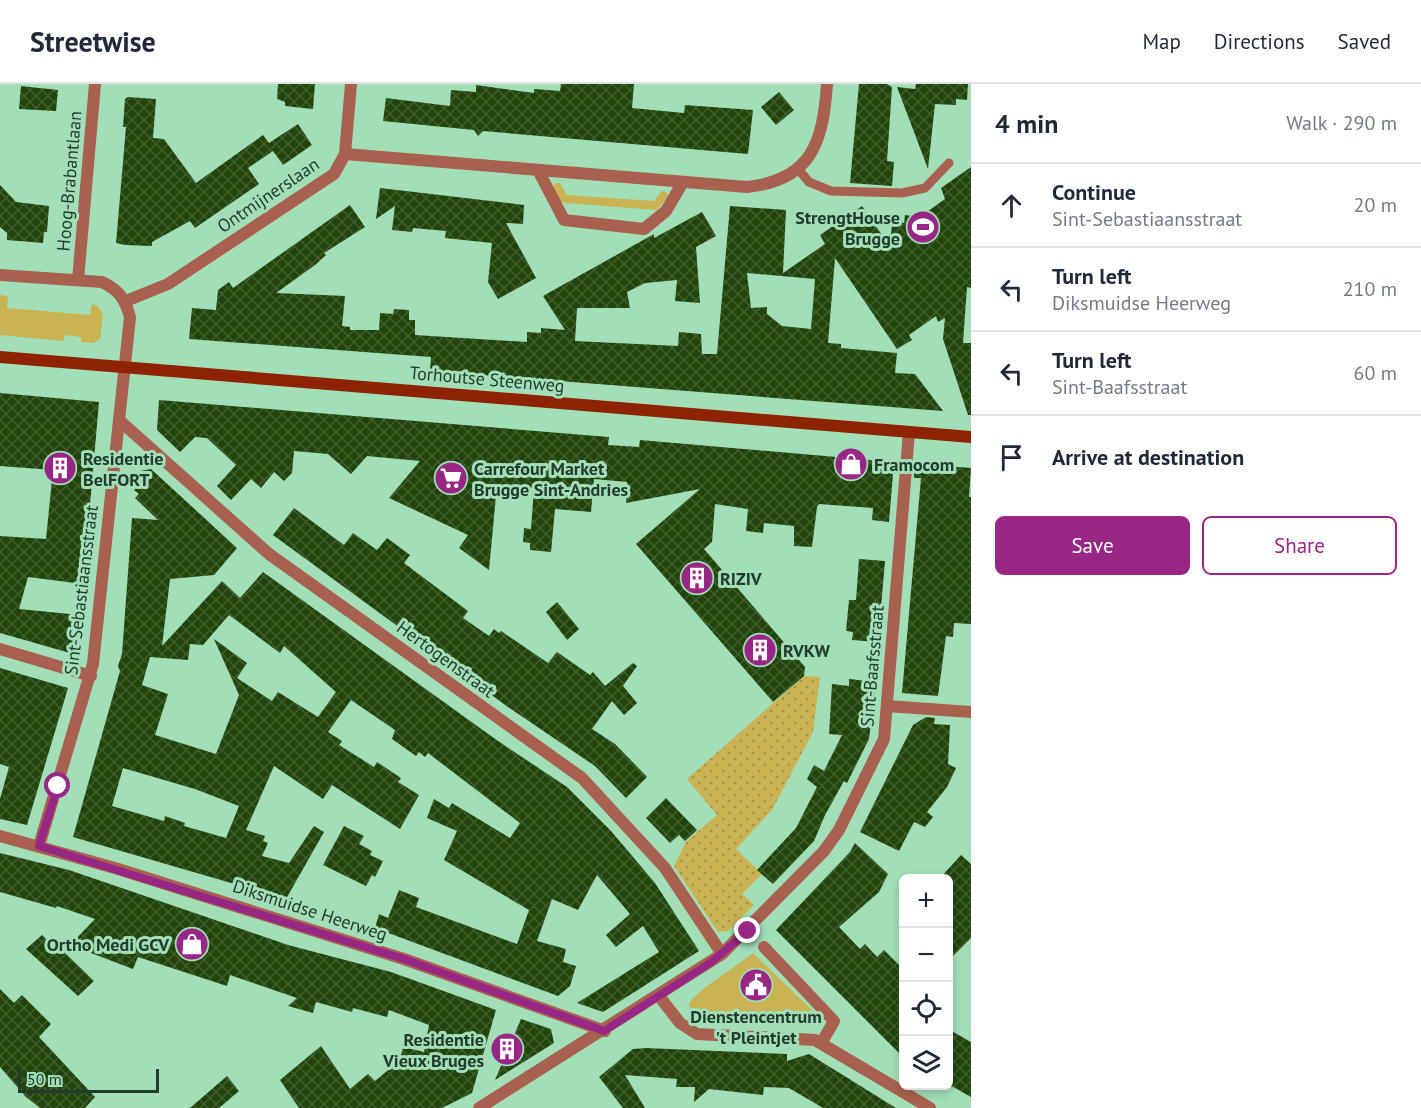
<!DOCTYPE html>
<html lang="en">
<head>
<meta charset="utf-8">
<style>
	body { margin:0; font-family:"PT Sans",sans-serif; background:#f6f6f7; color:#1f2937 }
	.controls { position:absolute; right:18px; bottom:18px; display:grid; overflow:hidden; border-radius:9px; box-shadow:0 3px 9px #0003 }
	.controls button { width:54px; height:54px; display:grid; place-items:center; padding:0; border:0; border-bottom:2px solid #e0e1e3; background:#fff; color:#1f2937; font:30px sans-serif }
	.scale { position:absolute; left:18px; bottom:15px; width:141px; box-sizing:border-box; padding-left:6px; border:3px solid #223b2c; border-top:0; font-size:16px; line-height:21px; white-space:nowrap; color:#223b2c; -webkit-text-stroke:4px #a2deb8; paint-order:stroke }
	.stop { position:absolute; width:18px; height:18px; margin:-14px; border:4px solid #982684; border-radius:50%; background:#fff }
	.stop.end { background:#982684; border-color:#fff; box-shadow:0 2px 6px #0008 }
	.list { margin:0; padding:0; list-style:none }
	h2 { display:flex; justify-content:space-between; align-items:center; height:78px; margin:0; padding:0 24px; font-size:26px }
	h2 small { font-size:20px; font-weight:400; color:#747a83 }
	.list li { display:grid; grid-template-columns:39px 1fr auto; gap:18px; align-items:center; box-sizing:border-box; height:84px; padding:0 24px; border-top:2px solid #e0e1e3 }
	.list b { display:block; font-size:22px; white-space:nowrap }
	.list p { margin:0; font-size:20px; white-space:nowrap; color:#747a83 }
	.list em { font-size:20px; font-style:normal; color:#747a83 }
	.actions { display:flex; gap:12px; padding:18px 24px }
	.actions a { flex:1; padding:14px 0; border:2px solid #982684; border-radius:9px; text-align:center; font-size:21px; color:#982684 }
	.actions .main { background:#982684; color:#fff }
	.icon { flex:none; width:33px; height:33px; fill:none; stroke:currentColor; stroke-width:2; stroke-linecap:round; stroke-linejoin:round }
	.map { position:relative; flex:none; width:971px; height:1024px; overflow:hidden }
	header { display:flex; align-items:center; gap:36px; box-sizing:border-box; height:84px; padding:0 30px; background:#fff; border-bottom:2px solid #e0e1e3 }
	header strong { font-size:28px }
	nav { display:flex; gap:33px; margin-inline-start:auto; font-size:21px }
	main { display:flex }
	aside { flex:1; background:#fff }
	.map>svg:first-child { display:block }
	.green { fill:#c9b353 }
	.park { fill:url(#park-dots) }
	.building { fill:url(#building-cross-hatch); fill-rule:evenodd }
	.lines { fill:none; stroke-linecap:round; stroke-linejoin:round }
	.lane { stroke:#a8614e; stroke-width:9 }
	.street { stroke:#a8614e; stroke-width:12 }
	.secondary { stroke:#8d2300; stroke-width:12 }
	.route { stroke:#982684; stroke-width:8 }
	.labels { text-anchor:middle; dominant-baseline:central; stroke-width:6; stroke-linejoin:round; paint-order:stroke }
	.street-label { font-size:18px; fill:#223b2c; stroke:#a2deb8 }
	.poi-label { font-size:18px; font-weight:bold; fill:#223b2c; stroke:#a2deb8; text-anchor:start }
</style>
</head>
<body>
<header>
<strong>Streetwise</strong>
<nav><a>Map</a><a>Directions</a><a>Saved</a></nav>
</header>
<main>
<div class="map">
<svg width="971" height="1024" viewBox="0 0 971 1024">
	<defs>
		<pattern id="park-dots" width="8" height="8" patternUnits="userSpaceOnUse" patternTransform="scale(1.5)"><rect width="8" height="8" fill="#c9b353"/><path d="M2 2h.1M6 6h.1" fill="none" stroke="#a39345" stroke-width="1.8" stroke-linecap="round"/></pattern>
		<pattern id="building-cross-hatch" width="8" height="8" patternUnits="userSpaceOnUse" patternTransform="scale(1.5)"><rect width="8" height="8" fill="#21440b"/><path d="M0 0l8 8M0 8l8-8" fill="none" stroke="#405e2f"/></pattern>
	</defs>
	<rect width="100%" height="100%" fill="#a2deb8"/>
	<g class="green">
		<polygon points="556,99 560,99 567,111 654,117 662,107 666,108 668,112 657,126 565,119 560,117 553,102"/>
		<polygon points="0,211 8,212 7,224 90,231 92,220 98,222 103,231 100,255 93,259 81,258 81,253 65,251 63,257 0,251"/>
		<path d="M753 869 816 930V932L810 936 693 930 689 921C691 910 740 880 753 869Z"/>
	</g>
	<polygon class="park" points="804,592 820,593 813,648 772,726 736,765 762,790 742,810 754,821 728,847 718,848 674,782 686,758 717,731 687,695"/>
	<g class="building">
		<polygon points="278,0 315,0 313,25 285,22 285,18 277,15"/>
		<polygon points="561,0 634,0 632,24 684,29 685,21 753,26 748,70 483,47 478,52 474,46 383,37 386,14 450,22 451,6 476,8 476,1 534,9 534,5 560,7"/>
		<polygon points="859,0 887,0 892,3 887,77 894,78 892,102 850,99"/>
		<polygon points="916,0 968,0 967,16 956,15 956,21 935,20 928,85 897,3 915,5"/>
		<polygon points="21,2 58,6 56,27 19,25"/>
		<polygon points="779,8 794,26 776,41 761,23"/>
		<polygon points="128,13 156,15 153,54 164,55 196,99 263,51 269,59 298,40 312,61 283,81 273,67 248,84 259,100 195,144 190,137 152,158 152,162 125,161 116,159 126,43 123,43 125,15"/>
		<path d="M971 83V204L967 203 963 259H971V331H968L943 255 945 234 938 238 936 232 909 251 912 256 897 265 835 174 828 259 841 260V264L897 269 895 289 915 290 943 327 430 287 431 273 189 255 192 224 216 226 218 206 229 198 233 204 350 121 365 143 324 169 326 171 315 181 276 209 345 212 342 242 350 243V246H379L380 229 393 230 394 225 409 226V236H415V251L527 258V248L541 249V244L565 246 543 212 654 150V154L702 128 716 152 696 163 700 219 675 217 677 196 645 199 627 208 630 224H577L575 257 678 262 679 248 701 250 702 270H717L730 122 786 126 783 189 825 160 820 151 862 122 889 161 893 136 904 139 905 131 911 132 917 127 921 132 945 115 941 104ZM747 189 815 195 811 245 782 242 767 230V223L751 224Z"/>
		<polygon points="0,101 16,118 49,122 47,148 44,148 43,159 7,156 7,149 0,143"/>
		<polygon points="380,104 524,121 523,140 506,139 536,194 498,215 488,198 492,159 445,154 446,147 413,144 412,148 392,146 395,122 376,135"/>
		<polygon points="0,309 99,318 83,500 28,493 19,525 80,531 77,571 0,549 0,452 46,455 53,386 0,382"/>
		<polygon points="159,316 609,353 608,361 639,363 640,356 894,378 889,438 872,436 873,424 819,420 817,423 812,463 794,462 794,442 764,439 763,449 746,447 748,425 715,420 712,458 704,465 805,583 804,592 773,618 636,460 700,405 626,419 627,398 594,395 591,428 555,425 551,468 530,466 530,459 523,458 524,444 531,445 534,404 497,401 489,486 459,464 468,451 389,414 420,377 367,372 351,390 328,370 294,367 292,389 284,397 274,388 261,404 251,395 231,416 217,402 236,381 207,354 195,353 180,368 157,346"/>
		<polygon points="925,380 971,384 969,413 971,413 971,540 954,539 953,553 946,552 938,612 902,609 921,394 914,394 914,389"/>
		<path d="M151 385 237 464 214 491 170 495 162 562 222 497 240 514 263 488 498 657 567 703 611 747 655 799 699 867 603 928 577 919 659 868 643 842 616 863 606 851 630 830 597 791 578 826 552 815 537 857 566 865 563 878 576 882 570 902 558 912 375 844 379 830 388 834 399 806 419 814 416 823 517 860 529 826 444 776 457 747 427 734 434 715 449 724 452 719 510 754 520 739 428 669 425 673 419 668 416 672 392 655 395 646 351 616 328 648 342 657 339 661 374 683 377 678 401 694 398 698 419 711 400 745 332 701 323 715 274 682 246 746 265 752 263 757 268 759 262 772 289 779 314 742 324 748 286 815 73 753 120 587 118 582 122 570 132 434 158 436 135 414 139 410 134 406 140 400 137 396 140 387ZM229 531 280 569 284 562 336 608 318 633 278 608 272 617 237 594 247 579 214 555 239 611 216 670 155 651 168 610 142 601 150 573 188 576 190 560 203 561ZM123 684 195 705 239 722 226 754 184 742 185 739 165 732 164 737 112 722Z"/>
		<polygon points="294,424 344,461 353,449 377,466 387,454 410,471 404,479 468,527 463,534 489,552 494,545 499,549 501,547 548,579 557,568 590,591 593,588 605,602 633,579 637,582 623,602 637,619 624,631 612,617 592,645 615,660 647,693 626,714 595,682 508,623 273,451"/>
		<polygon points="859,475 885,477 878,558 852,556 853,548 846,547 849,516 856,516"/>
		<polygon points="557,518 579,545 567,556 546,528"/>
		<polygon points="0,584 68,604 27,741 0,735 0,715 9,683 0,680"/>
		<polygon points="849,595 876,598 869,655 847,699 844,697 825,731 814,757 773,800 757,786 796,744 817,703 807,695 814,681 824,687 842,651 829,650 832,600 849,602"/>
		<polygon points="926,633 935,634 934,640 950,641 948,680 956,684 947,703 927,728 933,733 925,743 914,738 899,767 860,748 913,641"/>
		<polygon points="666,714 697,746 685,757 679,751 670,759 646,734"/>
		<polygon points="344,742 364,752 359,760 372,767 370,771 383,777 375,793 372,791 366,802 323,781"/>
		<polygon points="855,759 888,790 879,808 839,843 860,865 865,860 877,873 884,866 903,885 903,973 776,846 850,768"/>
		<polygon points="0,769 69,786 288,861 391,888 496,926 472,1009 442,1024 299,1024 280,996 321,962 350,1005 368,990 375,997 400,976 403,963 424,968 429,941 389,926 387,933 353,924 352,928 316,918 313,929 288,922 297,914 230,891 227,902 138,873 133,885 70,861 95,835 57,822 56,824 0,808"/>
		<polygon points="961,771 971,780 971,854 948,877 948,795 941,793"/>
		<polygon points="42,851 61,870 63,867 94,897 78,912 26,865"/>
		<polygon points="753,884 772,904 760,917 740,897"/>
		<polygon points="0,905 14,919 22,911 51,940 39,953 95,1013 85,1024 40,1024 26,1013 0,983"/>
		<polygon points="521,935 551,945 554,959 495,996"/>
		<polygon points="948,945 971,958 971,1013 948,1000"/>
		<polygon points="646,964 787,970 787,977 809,970 896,1024 823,1024 789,1004 764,1003 763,1011 709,1005 694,1018 695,1003 676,1003 677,995 625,991 645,1024 623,1024 599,993 633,965"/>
		<polygon points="227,992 239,1007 219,1024 190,1024"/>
	</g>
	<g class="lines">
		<polyline class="lane" points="798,85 809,98 831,107 902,109 925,104 949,79"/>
		<g class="street">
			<path d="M345 70 747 103C812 96 823 58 827 0"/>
			<polyline points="538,86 564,136 644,145 666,127 683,98"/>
			<path d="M0 191 102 198C119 206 125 215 130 233L93 580 39 762"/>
			<polyline points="78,196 95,0"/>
			<polyline points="126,217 168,200 334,90 345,70 351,0"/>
			<polyline points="119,336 269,470 582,694 665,784 722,870"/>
			<polyline points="0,565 91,592"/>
			<polyline points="887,622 971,628"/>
			<polyline points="0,752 115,784 404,875 605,947"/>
			<polyline points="764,863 834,937 822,958"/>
			<polyline points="659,912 680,939 697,950 815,956 930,1024"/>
			<polyline points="479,1024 722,870 824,767 839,746 884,655 909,348"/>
		</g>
		<polyline class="secondary" points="0,273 971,353"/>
	</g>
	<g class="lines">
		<polyline class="route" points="58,702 39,762 404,875 604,947 710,879 748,847"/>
	</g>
	<defs>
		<symbol id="stadium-disc" viewBox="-11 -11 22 22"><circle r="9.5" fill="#982684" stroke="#a2deb8"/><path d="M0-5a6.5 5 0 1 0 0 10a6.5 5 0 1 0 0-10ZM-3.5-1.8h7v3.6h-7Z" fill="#fff"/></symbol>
		<symbol id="shop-disc" viewBox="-11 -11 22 22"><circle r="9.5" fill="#982684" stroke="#a2deb8"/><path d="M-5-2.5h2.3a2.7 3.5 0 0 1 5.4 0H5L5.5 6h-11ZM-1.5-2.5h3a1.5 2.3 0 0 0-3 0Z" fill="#fff"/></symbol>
		<symbol id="building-disc" viewBox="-11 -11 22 22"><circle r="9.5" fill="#982684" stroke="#a2deb8"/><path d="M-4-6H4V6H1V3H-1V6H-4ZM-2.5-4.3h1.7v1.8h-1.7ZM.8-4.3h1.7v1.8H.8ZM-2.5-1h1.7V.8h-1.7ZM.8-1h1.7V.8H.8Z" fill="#fff"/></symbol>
		<symbol id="supermarket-disc" viewBox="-11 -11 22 22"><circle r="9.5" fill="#982684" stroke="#a2deb8"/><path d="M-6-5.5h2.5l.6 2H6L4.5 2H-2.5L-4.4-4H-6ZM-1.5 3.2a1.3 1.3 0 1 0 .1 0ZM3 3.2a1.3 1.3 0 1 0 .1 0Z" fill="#fff"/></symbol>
		<symbol id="civic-disc" viewBox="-11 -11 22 22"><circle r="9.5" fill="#982684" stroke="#a2deb8"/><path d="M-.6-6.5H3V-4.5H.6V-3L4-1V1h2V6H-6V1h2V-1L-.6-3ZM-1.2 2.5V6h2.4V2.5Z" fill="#fff"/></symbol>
	</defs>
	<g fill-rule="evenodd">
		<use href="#stadium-disc" x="904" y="124" width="38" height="38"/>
		<use href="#shop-disc" x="832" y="361" width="38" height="38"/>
		<use href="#building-disc" x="41" y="365" width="38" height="38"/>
		<use href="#supermarket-disc" x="432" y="375" width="38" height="38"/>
		<use href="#building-disc" x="678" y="475" width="38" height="38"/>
		<use href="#building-disc" x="741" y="547" width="38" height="38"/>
		<use href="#shop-disc" x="173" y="841" width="38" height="38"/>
		<use href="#civic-disc" x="737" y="882" width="38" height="38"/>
		<use href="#building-disc" x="488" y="946" width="38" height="38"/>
	</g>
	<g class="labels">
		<g class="street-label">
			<text transform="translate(69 97) rotate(-85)">Hoog-Brabantlaan</text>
			<text transform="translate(268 111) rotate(-34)">Ontmijnerslaan</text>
			<text transform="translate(487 295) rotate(5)">Torhoutse Steenweg</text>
			<text transform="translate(81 506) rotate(-83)">Sint-Sebastiaansstraat</text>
			<text transform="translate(446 575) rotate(36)">Hertogenstraat</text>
			<text transform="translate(872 582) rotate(-85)">Sint-Baafsstraat</text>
			<text transform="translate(310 826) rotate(18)">Diksmuidse Heerweg</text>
		</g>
		<g class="poi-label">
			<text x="900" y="133" text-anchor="end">StrengtHouse<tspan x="900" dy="21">Brugge</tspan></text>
			<text x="83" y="374">Residentie<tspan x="83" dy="21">BelFORT</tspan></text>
			<text x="874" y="380">Framocom</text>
			<text x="474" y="384">Carrefour Market<tspan x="474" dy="21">Brugge Sint-Andries</tspan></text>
			<text x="720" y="494">RIZIV</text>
			<text x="783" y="566">RVKW</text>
			<text x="169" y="860" text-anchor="end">Ortho Medi GCV</text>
			<text x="756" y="932" text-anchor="middle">Dienstencentrum<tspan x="756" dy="21">'t Pleintjet</tspan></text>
			<text x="484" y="955" text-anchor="end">Residentie<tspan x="484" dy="21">Vieux Bruges</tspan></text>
		</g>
	</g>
</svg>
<div class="controls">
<button>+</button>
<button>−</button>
<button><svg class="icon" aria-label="locate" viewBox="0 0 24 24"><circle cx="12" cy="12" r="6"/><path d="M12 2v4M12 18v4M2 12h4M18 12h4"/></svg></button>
<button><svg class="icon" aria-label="layers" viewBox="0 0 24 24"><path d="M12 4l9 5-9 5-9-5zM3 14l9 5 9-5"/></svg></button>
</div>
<div class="scale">50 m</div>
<div class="stop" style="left:58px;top:702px"></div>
<div class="stop end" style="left:748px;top:847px"></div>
</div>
<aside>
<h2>4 min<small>Walk · 290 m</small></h2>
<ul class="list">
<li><svg class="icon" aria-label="ahead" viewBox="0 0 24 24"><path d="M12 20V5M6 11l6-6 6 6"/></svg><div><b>Continue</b><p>Sint-Sebastiaansstraat</p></div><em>20 m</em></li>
<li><svg class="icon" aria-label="left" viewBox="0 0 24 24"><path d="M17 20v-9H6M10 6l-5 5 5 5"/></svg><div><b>Turn left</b><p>Diksmuidse Heerweg</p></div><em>210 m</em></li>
<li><svg class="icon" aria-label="left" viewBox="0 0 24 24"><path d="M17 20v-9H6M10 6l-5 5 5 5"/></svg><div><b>Turn left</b><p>Sint-Baafsstraat</p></div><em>60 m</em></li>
<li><svg class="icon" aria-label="arrive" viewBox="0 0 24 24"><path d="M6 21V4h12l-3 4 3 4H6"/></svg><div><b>Arrive at destination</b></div></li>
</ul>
<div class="actions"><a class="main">Save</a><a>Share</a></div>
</aside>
</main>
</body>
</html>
